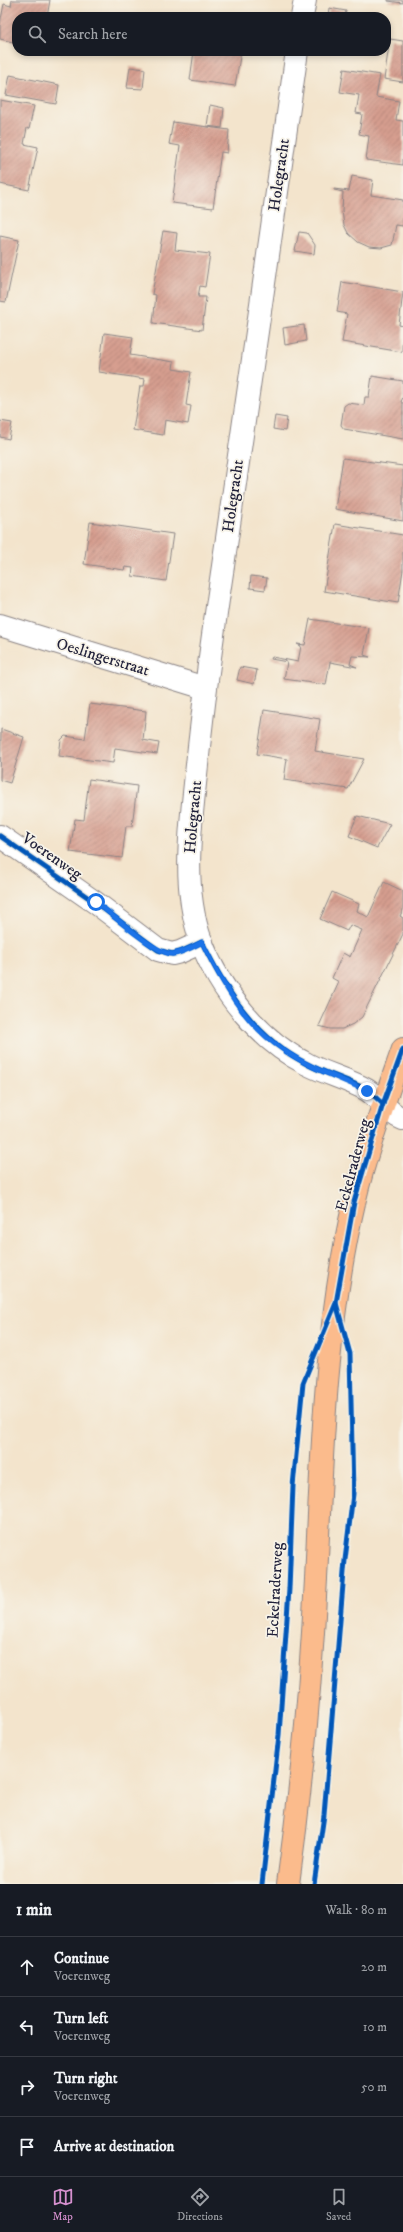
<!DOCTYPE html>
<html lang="en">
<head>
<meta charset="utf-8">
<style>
	body { margin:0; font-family:"IM FELL DW Pica",serif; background:#20242c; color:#f1f3f6 }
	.stop { position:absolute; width:12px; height:12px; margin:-9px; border:3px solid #1a73e8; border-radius:50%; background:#fff }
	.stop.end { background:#1a73e8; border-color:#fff; box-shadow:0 1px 4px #0008 }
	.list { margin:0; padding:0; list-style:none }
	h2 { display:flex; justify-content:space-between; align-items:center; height:52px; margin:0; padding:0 16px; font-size:17px }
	h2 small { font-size:13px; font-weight:400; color:#9ea1a6 }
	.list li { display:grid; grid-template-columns:26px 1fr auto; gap:12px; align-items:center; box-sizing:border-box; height:60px; padding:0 16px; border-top:1px solid #363941 }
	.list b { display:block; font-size:15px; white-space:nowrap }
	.list p { margin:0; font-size:13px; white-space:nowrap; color:#9ea1a6 }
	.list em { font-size:13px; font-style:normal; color:#9ea1a6 }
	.icon { flex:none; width:22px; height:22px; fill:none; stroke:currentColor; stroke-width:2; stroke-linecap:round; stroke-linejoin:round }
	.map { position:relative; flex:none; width:403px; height:1884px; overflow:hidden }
	.search { position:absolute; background:#171b24; box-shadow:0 2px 6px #0003; left:12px; right:12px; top:12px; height:44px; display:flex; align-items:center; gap:10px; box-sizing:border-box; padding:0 14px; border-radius:16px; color:#9ea1a6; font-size:15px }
	.sheet { height:292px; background:#171b24 }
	nav { display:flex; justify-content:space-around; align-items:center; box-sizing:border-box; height:56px; border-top:1px solid #363941; background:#171b24; font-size:11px; color:#9ea1a6 }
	nav a { display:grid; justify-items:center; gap:2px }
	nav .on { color:#d690ce }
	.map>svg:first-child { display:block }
	.building { fill:url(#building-hatch) }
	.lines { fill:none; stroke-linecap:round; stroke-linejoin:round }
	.minor-casing { stroke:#8a8384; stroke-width:24 }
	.major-casing { stroke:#8a8384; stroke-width:24 }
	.minor { stroke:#fff; stroke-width:22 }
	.major { stroke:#fbbb8c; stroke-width:22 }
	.cycleway-casing { stroke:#f7f3e8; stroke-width:8 }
	.cycleway { stroke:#0057b8; stroke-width:5 }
	.route { stroke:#1a73e8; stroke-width:5 }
	.labels { text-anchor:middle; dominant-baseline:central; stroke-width:3.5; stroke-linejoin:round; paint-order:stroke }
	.street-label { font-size:16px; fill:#22223b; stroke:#f7f3e8 }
</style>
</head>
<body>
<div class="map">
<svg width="403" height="1884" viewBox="0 0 403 1884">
	<defs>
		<pattern id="building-hatch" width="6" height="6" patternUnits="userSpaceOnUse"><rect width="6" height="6" fill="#d69e8f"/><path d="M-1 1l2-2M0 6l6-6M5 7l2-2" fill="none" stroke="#ad8076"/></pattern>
	</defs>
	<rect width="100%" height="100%" fill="#f7f3e8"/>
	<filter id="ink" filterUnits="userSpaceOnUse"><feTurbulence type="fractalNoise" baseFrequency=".025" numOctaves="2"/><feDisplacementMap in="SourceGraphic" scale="8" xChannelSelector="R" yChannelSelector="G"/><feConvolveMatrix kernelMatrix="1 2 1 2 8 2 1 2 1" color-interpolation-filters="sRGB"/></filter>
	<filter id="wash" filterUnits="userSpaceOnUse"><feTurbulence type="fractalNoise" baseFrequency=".012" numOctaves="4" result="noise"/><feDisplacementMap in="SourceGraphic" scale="16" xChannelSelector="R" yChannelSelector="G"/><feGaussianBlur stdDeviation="0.9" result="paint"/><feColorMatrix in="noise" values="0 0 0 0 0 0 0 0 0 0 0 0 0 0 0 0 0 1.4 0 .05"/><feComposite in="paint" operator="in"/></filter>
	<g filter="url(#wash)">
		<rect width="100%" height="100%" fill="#f3e4cc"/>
		<g id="blocks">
			<g class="building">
				<polygon points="12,0 50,0 47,17 17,17 17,43 0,39 0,24 4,4 11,6"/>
				<polygon points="388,0 403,0 403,3 388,1"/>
				<polygon points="329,8 346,11 345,17 328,17"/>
				<polygon points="390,39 403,41 403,82 384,79"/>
				<polygon points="194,51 241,51 235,86 190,80"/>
				<polygon points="130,67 145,69 143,89 127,88"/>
				<polygon points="344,69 380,75 376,97 399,101 396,120 403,121 403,165 366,160 369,136 359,134 362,114 356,113 359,95 340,92"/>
				<polygon points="10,75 59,85 56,104 6,95"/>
				<polygon points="0,100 34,106 29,129 27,128 24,144 38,147 29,190 0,184"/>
				<polygon points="210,105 224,108 222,128 207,126"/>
				<polygon points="173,122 229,130 227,153 221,152 213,208 172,203 180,146 169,144"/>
				<polygon points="352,176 373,180 371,195 403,200 403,226 396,225 392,245 381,248 369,247 358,242 348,233 344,225 342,211 343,192 334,190 334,189 349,191"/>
				<polygon points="163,231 177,233 175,250 210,254 205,287 200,286 198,297 206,297 202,330 153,323 156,295 152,294"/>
				<polygon points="299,232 307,233 315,245 314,254 295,251"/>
				<polygon points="0,236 19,240 6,302 0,301"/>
				<polygon points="342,282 403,292 399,325 403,326 402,352 342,342 347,314 337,312"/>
				<polygon points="304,325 306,341 285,345 283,328"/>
				<polygon points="104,333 133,337 130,355 174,362 173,369 191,372 186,405 191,406 188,424 165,420 163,435 133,430 140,386 144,386 145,379 99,372"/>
				<polygon points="372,376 403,381 403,397 401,402 403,403 403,439 344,429 341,425 344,406 348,403 364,405 365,397 369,397"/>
				<polygon points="275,416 287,418 285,431 273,429"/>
				<polygon points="0,421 12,423 9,439 0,437"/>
				<polygon points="343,458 403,466 403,521 335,509"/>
				<polygon points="90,522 173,534 166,581 132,576 133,568 125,567 124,570 84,564"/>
				<polygon points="335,524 403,535 403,570 398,603 324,591"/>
				<polygon points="251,576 267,578 265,590 250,588"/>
				<polygon points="310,619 369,628 364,655 370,657 352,656 350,664 357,667 330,662 326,685 284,679 287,662 271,659 272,657 298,662 301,646 297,644 305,645"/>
				<polygon points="240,667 257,670 254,684 237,680"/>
				<polygon points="90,704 146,711 143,740 159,743 157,754 115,748 113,763 59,756 61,740 65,736 85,739"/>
				<polygon points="264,710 320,719 315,751 364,759 348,789 284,780 287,759 257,754"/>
				<polygon points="1,729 24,737 10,783 0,780"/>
				<polygon points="89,779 137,786 132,826 126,826 122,858 70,852 75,819 84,820"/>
				<polygon points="357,816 390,824 377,848 349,836"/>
				<polygon points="384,882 403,891 403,910 400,916 403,918 403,934 362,1017 353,1024 342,1029 330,1029 319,1026 339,982 332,978 343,953 350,957 362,930 350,925 347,931 320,919 332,892 359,904 357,911 368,917"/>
			</g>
		</g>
	</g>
	<g filter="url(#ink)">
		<use href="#blocks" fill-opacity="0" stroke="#8a8384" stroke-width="1"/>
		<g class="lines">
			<defs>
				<g id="minor">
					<polyline points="302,17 305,0"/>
					<path d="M297 51C273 223 248 394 223 566 213 632 204 699 197 765 191 823 181 885 201 941 219 990 260 1041 307 1064 326 1074 348 1079 367 1090 380 1098 388 1114 403 1119"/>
					<polyline points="0,625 205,688"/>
					<polyline points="0,836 96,903 158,950 172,954 180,952 202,942"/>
				</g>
				<path id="major" d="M288 1884C302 1783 311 1681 316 1579 322 1454 325 1326 354 1203 366 1151 385 1100 403 1049"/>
			</defs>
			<use href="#minor" class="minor-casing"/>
			<use href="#major" class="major-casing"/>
			<use href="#minor" class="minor"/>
			<use href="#major" class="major"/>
			<defs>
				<g id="cycleway">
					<path d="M0 836 96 903 158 950 172 954 180 952 202 942C226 991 255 1037 305 1063 325 1074 348 1079 367 1090 373 1094 378 1100 383 1104"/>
					<polyline points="262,1884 279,1735 289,1589 293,1486 303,1383 336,1303 354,1202 383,1104 403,1049"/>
					<polyline points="314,1884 324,1815 345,1560 353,1494 350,1354 336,1303"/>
				</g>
			</defs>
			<use href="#cycleway" class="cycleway-casing"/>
			<use href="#cycleway" class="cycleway"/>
		</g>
	</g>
	<g class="lines" filter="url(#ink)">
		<path class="route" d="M96 902C111 914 157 955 173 954 183 953 193 947 202 942 221 981 244 1024 282 1049 308 1067 339 1078 367 1091"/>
	</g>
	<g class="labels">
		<g class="street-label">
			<text transform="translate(279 175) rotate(-82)">Holegracht</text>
			<text transform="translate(233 496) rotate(-82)">Holegracht</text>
			<text transform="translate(103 657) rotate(17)">Oeslingerstraat</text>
			<text transform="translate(193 817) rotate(-85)">Holegracht</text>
			<text transform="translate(52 856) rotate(35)">Voerenweg</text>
			<text transform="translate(353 1165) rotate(-75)">Eckelraderweg</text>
			<text transform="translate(275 1590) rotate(-87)">Eckelraderweg</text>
		</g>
	</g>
</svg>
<div class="stop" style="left:96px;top:902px"></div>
<div class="stop end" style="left:367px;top:1091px"></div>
<div class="search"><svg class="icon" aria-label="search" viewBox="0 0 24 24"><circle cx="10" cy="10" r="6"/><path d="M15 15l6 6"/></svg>Search here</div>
</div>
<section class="sheet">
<h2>1 min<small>Walk · 80 m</small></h2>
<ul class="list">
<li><svg class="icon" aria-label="ahead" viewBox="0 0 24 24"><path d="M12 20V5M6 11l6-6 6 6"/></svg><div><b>Continue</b><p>Voerenweg</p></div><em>20 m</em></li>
<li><svg class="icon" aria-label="left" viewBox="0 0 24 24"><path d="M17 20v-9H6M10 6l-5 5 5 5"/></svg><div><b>Turn left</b><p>Voerenweg</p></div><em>10 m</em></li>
<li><svg class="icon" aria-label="right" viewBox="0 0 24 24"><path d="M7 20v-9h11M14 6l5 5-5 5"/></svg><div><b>Turn right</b><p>Voerenweg</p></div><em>50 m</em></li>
<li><svg class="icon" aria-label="arrive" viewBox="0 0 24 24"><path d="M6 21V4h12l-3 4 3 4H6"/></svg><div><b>Arrive at destination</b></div></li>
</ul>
</section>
<nav>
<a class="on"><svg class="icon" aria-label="map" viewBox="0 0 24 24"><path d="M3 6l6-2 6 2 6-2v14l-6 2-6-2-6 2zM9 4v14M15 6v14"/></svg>Map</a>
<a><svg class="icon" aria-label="directions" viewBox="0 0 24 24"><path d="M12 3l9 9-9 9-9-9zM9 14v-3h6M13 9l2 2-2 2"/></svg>Directions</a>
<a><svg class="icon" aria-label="saved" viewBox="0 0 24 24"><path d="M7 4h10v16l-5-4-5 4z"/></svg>Saved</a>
</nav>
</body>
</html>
